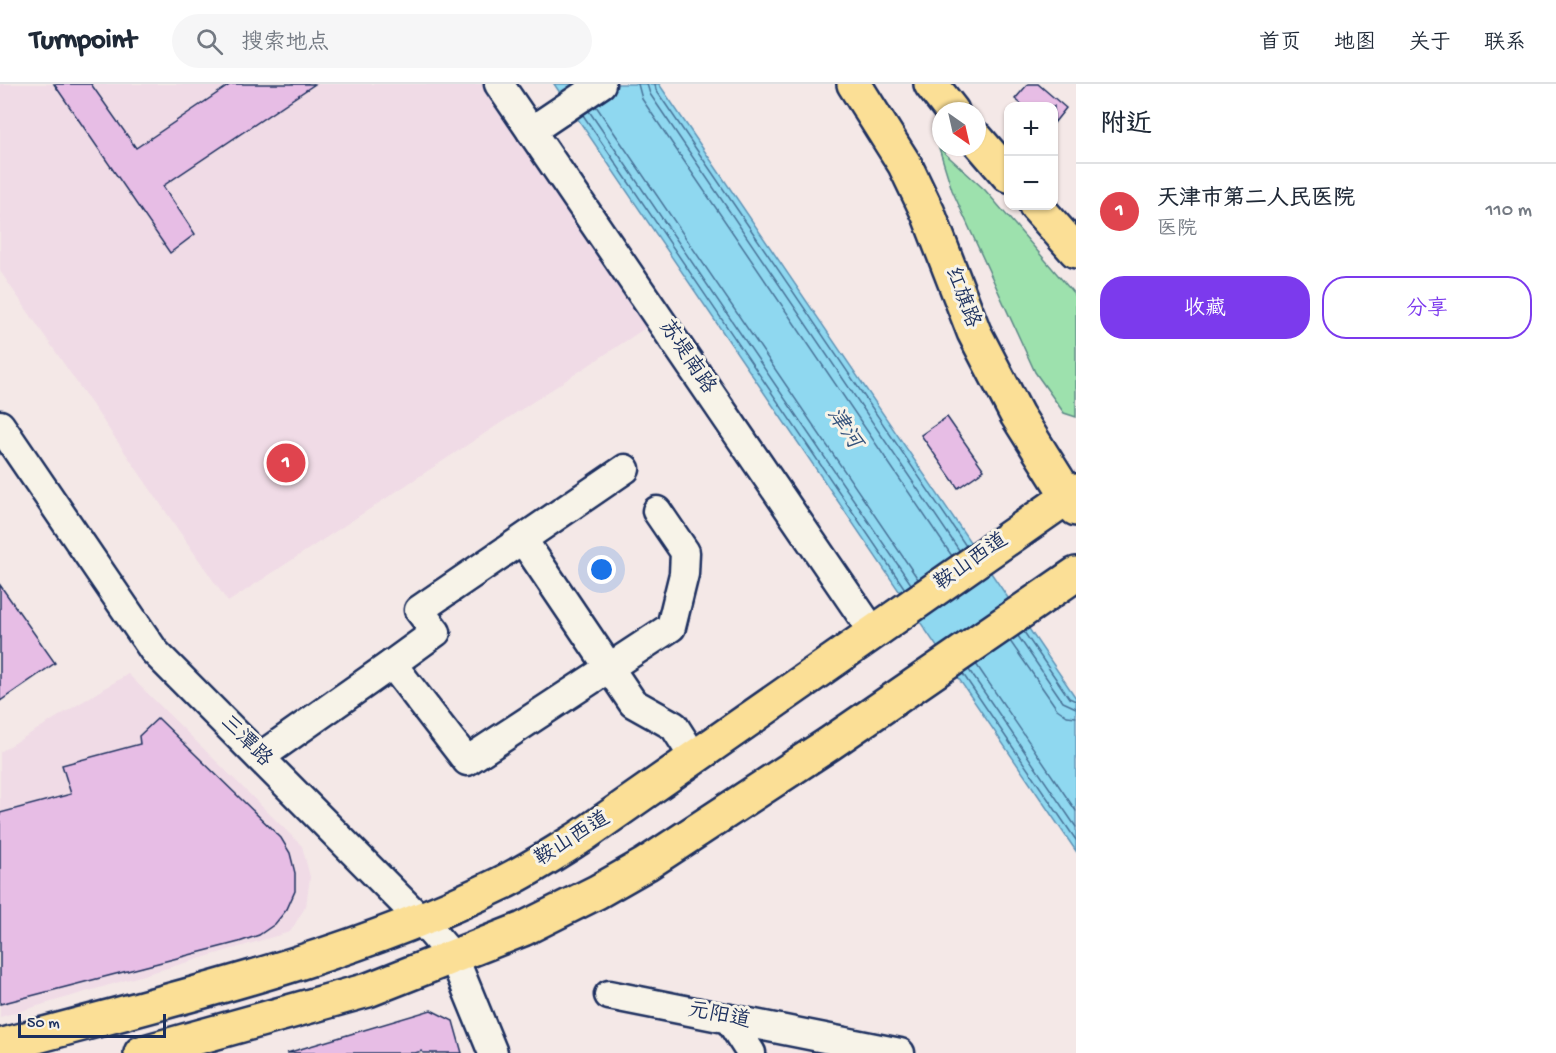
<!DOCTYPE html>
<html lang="zh">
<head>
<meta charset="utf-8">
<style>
	body { margin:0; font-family:"Gochi Hand","LXGW WenKai TC",sans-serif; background:#f6f6f7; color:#1f2937 }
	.controls { position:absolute; right:18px; top:18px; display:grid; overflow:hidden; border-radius:12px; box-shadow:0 2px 4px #0004 }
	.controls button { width:54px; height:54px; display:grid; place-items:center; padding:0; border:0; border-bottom:2px solid #e0e1e3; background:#fff; color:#1f2937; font:30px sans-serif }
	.compass { position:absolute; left:932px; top:18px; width:54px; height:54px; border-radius:50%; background:#fff; box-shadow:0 2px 4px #0004; rotate:146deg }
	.scale { position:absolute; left:18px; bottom:15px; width:148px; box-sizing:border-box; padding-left:6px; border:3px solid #1b2f5e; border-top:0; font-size:16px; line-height:21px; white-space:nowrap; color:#1b2f5e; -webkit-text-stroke:4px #f7f3e8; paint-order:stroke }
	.you { position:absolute; left:602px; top:486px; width:21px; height:21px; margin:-15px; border:4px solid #fff; border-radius:50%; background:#1a73e8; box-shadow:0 0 0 9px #1a73e833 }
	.badge { display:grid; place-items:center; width:39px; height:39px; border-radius:50%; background:#7c3aed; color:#fff; font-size:20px; font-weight:700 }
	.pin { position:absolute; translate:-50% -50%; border:3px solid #fff; box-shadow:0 2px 6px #0006 }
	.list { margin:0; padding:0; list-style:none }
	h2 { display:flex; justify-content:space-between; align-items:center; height:78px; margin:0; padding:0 24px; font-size:26px }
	h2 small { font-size:20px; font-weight:400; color:#747a83 }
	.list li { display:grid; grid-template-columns:39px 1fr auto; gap:18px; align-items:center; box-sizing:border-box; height:96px; padding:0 24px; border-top:2px solid #e0e1e3 }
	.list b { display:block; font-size:22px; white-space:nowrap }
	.list p { margin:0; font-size:20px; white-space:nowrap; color:#747a83 }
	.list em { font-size:20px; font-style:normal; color:#747a83 }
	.actions { display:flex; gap:12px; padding:18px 24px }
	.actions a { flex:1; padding:14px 0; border:2px solid #7c3aed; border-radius:24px; text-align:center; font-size:21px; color:#7c3aed }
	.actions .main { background:#7c3aed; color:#fff }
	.icon { flex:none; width:33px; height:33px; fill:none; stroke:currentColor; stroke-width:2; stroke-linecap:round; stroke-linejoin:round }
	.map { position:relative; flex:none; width:1076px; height:969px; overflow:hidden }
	header { display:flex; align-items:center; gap:36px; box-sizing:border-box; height:84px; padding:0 30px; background:#fff; border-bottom:2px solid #e0e1e3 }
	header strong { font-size:28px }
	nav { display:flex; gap:33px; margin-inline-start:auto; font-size:21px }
	.search { width:420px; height:54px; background:#f6f6f7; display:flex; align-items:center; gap:15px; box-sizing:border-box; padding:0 21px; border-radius:33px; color:#747a83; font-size:22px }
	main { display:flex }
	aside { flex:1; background:#fff }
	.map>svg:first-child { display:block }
	.built { fill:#f0dbe6 }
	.green { fill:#9de1ad; stroke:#5c8886; stroke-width:1.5 }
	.water { fill:#8fd8f0; stroke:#6194b6; stroke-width:1.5 }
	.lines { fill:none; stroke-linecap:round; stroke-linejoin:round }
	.shore { stroke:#497398; stroke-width:1.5 }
	.building { fill:#e7bde5; stroke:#1b2f5e; stroke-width:1.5 }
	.minor-casing { stroke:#1b2f5e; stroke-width:33 }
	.major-casing { stroke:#1b2f5e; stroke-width:38 }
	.highway-casing { stroke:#1b2f5e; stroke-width:38 }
	.minor { stroke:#f7f3e8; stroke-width:28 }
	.major { stroke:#fbdf96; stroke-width:33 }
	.highway { stroke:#fbdf96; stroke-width:33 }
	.labels { text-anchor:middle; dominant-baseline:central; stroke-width:6; stroke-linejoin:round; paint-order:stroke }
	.street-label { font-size:21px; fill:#1b2f5e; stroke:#f7f3e8 }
	.water-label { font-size:22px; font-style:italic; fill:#32517b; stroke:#f7f3e8 }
</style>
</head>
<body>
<header>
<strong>Turnpoint</strong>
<div class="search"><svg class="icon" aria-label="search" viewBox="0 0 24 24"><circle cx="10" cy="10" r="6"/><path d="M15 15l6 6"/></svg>搜索地点</div>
<nav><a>首页</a><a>地图</a><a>关于</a><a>联系</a></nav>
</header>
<main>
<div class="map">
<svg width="1076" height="969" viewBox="0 0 1076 969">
	<rect width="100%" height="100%" fill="#f4e8e7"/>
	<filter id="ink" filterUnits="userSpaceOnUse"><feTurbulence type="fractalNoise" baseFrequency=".0167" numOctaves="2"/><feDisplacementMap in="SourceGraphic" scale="12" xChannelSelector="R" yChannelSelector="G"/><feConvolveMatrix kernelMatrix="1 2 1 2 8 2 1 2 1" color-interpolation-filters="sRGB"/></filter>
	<g filter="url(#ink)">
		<g class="built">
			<polygon points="0,0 485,0 650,241 228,518 0,187"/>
			<polygon points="128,590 302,762 310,793 306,822 290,848 0,933 0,668"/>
		</g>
		<polygon class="green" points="939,64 985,106 1076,212 1076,333 1064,329 1035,288 952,106"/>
		<polygon class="water" points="554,0 659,0 1076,614 1076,767"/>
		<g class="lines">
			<g class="shore">
				<polyline points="638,0 642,15 952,472"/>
				<polyline points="647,0 650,10 959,466"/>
				<polyline points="655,0 656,6 966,462"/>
				<polyline points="596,22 918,495"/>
				<polyline points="589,27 911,500"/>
				<polyline points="583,31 905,505"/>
				<polyline points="1024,548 1069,614 1076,617"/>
				<polyline points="1018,552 1063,618 1076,624"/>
				<polyline points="1010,557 1057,625 1067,632 1076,633"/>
				<polyline points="976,580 1076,727"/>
				<polyline points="969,586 1076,743"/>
				<polyline points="963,590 1076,756"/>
			</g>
		</g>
		<g class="building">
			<polygon points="54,0 91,0 136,64 231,0 315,0 163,102 195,150 170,169"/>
			<polygon points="1028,0 1038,0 1066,24 1054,39 1054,22 1024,22 1015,15"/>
			<polygon points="947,333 984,386 958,404 921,351"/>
			<polygon points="0,501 55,579 0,617"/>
			<polygon points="158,634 281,754 290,769 295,789 295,807 287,825 275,840 259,851 239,858 0,920 0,729 71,710 62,681 140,660 139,652"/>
			<polygon points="431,926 453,937 462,969 423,969 422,967 415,969 287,969"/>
		</g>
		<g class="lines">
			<defs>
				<g id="minor">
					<polyline points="499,0 873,548"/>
					<polyline points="531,47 601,0"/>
					<polyline points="0,341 154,567 421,836 454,874 493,969"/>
					<polyline points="523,456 633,619 674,642 695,675"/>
					<polyline points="392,580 436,548 419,526 625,385"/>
					<polyline points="260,673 392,580 467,677 671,543 684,490 685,468 657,427"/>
					<polyline points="609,911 900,969"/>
					<polyline points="729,935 751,969"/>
				</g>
				<g id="major">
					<path d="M0 962C168 916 343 877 500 800 529 786 555 769 582 752L1076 407"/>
					<polyline points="141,969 368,906 523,845 597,808 646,780 829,660 1076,490"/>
				</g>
				<g id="highway">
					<polyline points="854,0 905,81 928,129 974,248 1017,331 1076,425"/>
					<polyline points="931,0 952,27"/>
					<polyline points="977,55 1008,91"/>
					<polyline points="1036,122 1076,167"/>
				</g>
			</defs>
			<use href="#minor" class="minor-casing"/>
			<use href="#major" class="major-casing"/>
			<use href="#highway" class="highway-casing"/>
			<use href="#minor" class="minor"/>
			<use href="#major" class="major"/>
			<use href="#highway" class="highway"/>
		</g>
	</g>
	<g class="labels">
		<g class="street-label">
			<text transform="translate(961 214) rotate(69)">红旗路</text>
			<text transform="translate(686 274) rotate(56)">苏堤南路</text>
			<text transform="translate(972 479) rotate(-35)">鞍山西道</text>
			<text transform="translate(245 658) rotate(45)">三潭路</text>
			<text transform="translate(573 756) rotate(-32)">鞍山西道</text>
			<text transform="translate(719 933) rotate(11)">元阳道</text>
		</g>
		<g class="water-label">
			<text transform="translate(843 345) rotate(56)">津河</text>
		</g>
	</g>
</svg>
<div class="controls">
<button>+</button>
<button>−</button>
</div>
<svg class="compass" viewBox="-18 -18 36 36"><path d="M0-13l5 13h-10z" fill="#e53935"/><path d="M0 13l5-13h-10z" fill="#747a83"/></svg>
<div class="scale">50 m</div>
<div class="you"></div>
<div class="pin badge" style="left:286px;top:379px;background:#e0444e">1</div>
</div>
<aside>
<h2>附近<small></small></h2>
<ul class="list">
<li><span class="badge" style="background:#e0444e">1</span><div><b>天津市第二人民医院</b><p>医院</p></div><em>110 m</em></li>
</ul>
<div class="actions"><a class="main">收藏</a><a>分享</a></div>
</aside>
</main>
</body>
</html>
